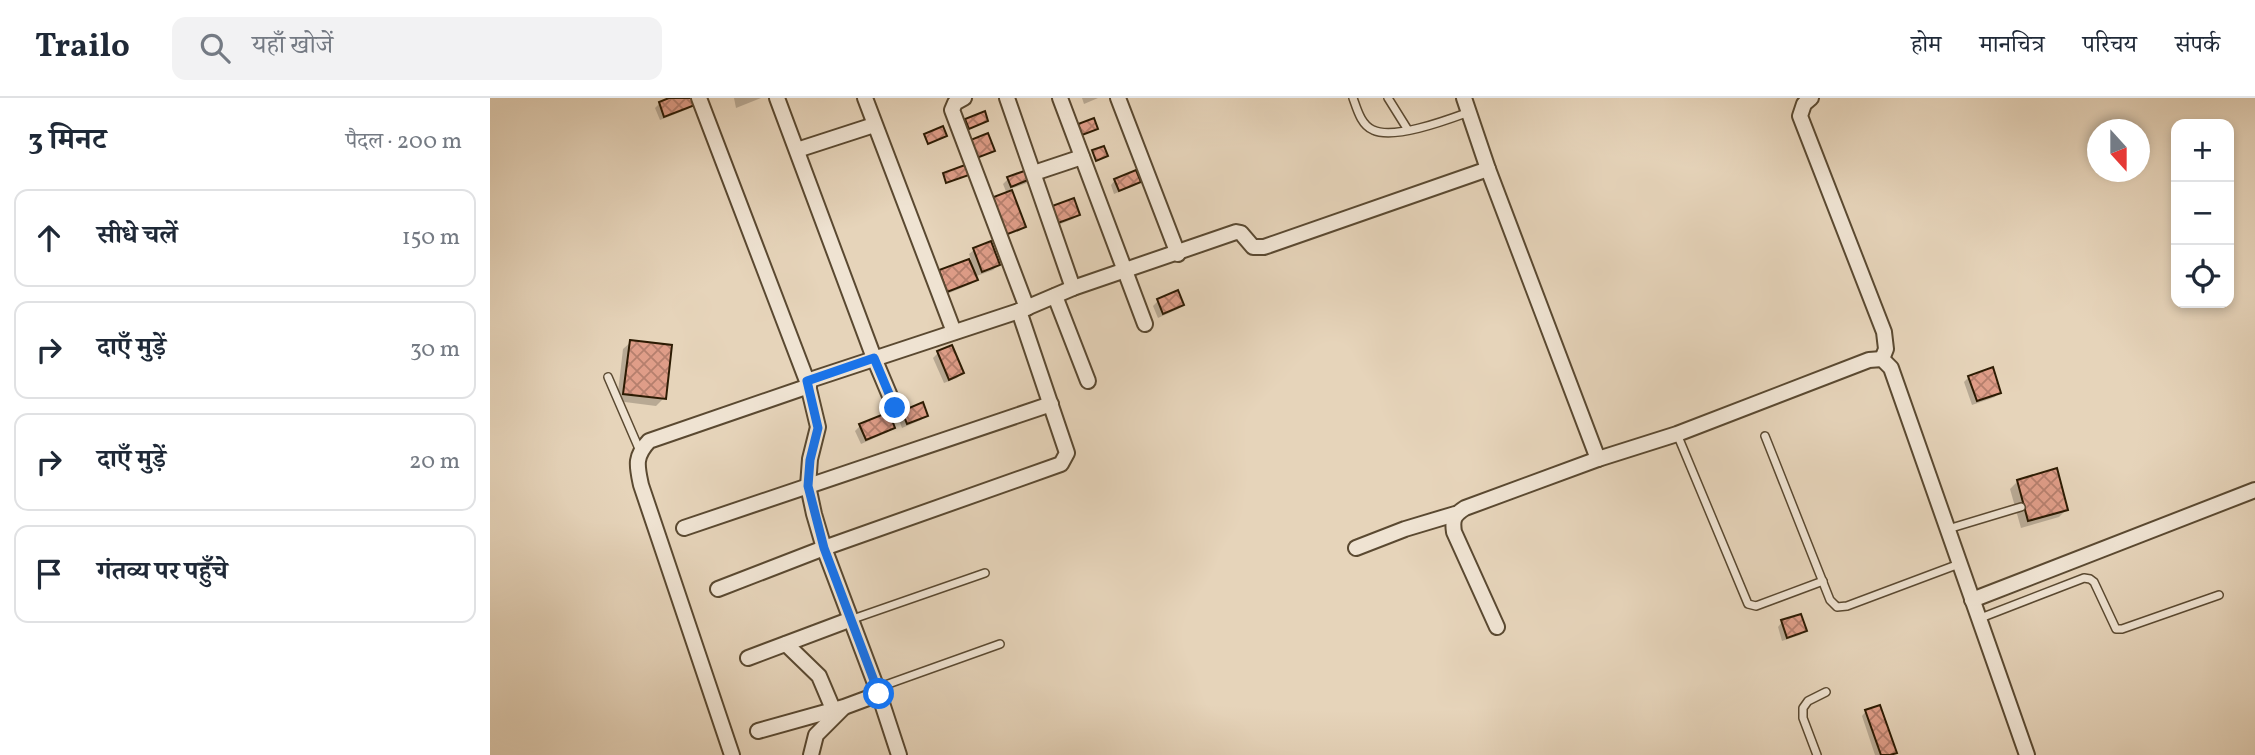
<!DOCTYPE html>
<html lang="hi">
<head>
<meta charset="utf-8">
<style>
	body { margin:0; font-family:Vollkorn,"Noto Serif Devanagari",serif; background:#f2f2f3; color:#1f2937 }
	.controls { position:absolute; right:21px; top:21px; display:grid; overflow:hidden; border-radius:14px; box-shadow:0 4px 10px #0003 }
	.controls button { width:63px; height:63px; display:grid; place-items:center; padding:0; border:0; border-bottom:2px solid #e0e1e3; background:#fff; color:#1f2937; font:35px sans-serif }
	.compass { position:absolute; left:1597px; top:21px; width:63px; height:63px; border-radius:50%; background:#fff; box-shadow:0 4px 10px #0003; rotate:159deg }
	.stop { position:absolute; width:21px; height:21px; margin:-16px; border:5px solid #1a73e8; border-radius:50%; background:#fff }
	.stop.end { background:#1a73e8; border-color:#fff; box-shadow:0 2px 7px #0008 }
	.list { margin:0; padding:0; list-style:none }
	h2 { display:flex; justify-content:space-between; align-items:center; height:91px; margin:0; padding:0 28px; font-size:30px }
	h2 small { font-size:23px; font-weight:400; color:#747a83 }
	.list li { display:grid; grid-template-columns:46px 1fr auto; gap:21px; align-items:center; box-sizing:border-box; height:98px; margin:0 14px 14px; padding:0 14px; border:2px solid #e0e1e3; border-radius:14px }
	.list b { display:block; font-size:26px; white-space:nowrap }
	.list em { font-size:23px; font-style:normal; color:#747a83 }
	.icon { flex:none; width:38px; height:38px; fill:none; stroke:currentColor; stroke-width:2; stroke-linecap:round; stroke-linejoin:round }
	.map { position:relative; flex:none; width:1765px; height:657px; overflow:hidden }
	header { display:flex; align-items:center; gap:42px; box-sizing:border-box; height:98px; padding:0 35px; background:#fff; border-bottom:2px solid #e0e1e3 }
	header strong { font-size:33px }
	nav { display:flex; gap:38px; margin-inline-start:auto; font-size:24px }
	.search { width:490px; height:63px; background:#f2f2f3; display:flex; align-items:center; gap:18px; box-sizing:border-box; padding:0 24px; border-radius:14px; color:#747a83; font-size:26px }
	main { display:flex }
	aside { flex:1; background:#fff }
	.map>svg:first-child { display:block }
	.shadow { fill:#0003 }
	.building { fill:url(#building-cross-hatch); stroke:#2c1b03; stroke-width:2 }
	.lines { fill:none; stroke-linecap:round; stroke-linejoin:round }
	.lane-casing { stroke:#5a4931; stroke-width:10 }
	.street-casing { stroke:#5a4931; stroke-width:18 }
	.lane { stroke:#efe3d2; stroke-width:7 }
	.street { stroke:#efe3d2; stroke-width:14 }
	.route { stroke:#1a73e8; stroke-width:9 }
</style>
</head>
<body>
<header>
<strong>Trailo</strong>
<div class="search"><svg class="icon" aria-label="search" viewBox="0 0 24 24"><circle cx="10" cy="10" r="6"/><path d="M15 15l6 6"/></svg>यहाँ खोजें</div>
<nav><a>होम</a><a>मानचित्र</a><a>परिचय</a><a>संपर्क</a></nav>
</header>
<main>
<aside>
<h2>3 मिनट<small>पैदल · 200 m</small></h2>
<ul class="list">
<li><svg class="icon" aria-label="ahead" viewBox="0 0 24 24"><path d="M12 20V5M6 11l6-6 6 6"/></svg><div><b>सीधे चलें</b></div><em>150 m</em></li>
<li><svg class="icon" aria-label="right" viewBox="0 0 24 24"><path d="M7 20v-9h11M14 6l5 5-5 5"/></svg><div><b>दाएँ मुड़ें</b></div><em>30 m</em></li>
<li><svg class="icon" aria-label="right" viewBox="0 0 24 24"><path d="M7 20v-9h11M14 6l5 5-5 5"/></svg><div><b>दाएँ मुड़ें</b></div><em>20 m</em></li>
<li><svg class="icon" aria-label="arrive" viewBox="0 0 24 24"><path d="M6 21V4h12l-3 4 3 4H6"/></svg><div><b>गंतव्य पर पहुँचे</b></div></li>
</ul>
</aside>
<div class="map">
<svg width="1765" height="657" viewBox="0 0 1765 657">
	<defs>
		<pattern id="building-cross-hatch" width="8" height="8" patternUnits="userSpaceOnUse" patternTransform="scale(1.75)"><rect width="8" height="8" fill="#df9d88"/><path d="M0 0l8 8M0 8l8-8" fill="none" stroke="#b57f6d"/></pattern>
	</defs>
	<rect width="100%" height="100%" fill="#e6d4ba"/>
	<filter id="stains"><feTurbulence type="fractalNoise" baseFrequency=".00286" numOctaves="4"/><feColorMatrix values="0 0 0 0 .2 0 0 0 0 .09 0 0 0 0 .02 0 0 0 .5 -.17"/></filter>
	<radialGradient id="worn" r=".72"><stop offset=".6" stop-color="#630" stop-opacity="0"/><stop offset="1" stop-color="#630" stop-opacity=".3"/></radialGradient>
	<g class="shadow">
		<polygon points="184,0 200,0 202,7 198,11 170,22 165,10 170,5"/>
		<polygon points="244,0 271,0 246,10"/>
		<polygon points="592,0 608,0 594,6"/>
		<polygon points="541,80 537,85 520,91 534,128 529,133 510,140 517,96 513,86 518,81"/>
		<polygon points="625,82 649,84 644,88 624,96 621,87"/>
		<polygon points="563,110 588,116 583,121 563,129 558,114"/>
		<polygon points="500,145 508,167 503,172 484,179 486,182 481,186 452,198 445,179 450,174 481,162 479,156 484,152"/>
		<polygon points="668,203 692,206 688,211 668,220 663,208"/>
		<polygon points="141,244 174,300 166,308 127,303 133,251"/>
		<polygon points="448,255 472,275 467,280 454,285 443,260"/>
		<polygon points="1479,279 1509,294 1505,299 1482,307 1474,284"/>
		<polygon points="413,315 436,317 431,322 412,330 408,319"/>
		<polygon points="370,328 403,329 398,334 371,346 365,333"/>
		<polygon points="1528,383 1577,411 1569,419 1531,430 1520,391"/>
		<polygon points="1292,524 1315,532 1310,537 1292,543 1288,529"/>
		<polygon points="1376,613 1405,654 1402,657 1385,657 1372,618"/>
	</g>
	<g class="building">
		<polygon points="179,0 202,0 205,7 174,19 169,4"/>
		<polygon points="495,13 498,23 479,31 475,21"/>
		<polygon points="604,20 608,31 592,37 588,26"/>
		<polygon points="453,28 457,38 438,46 434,36"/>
		<polygon points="498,35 505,53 484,61 478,43"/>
		<polygon points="614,48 618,58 606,63 602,52"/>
		<polygon points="475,67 479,77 456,85 453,75"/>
		<polygon points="540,71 543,80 521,89 517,79"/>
		<polygon points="646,72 651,84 629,93 624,81"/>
		<polygon points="522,92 536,129 515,137 501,100"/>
		<polygon points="584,100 590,117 568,125 562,108"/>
		<polygon points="501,143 510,167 492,174 483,150"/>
		<polygon points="479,161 488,182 457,194 449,172"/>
		<polygon points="688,192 694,207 673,216 667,201"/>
		<polygon points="140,242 182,247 176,301 133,296"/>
		<polygon points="462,247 474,275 459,282 447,253"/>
		<polygon points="1503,269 1511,295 1487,303 1478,278"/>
		<polygon points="433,304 438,318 417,326 412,313"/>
		<polygon points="399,314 405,330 376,342 369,326"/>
		<polygon points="1567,370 1578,412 1538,423 1527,382"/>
		<polygon points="1311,516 1317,533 1297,540 1291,522"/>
		<polygon points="1390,607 1407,655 1400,657 1391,657 1375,612"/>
	</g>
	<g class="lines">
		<defs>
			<g id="lane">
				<path d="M863 0C867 11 871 27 883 32 904 42 957 22 979 14"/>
				<polyline points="898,0 918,32"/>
				<polyline points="118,279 150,353"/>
				<polyline points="1187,336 1258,506 1266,508 1333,483"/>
				<polyline points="1275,338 1340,502 1347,509 1357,508 1469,466"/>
				<polyline points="1458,431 1531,409"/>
				<polyline points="1488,521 1594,480 1600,481 1604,484 1626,531 1632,531 1729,497"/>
				<polyline points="360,522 495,475"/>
				<polyline points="387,590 510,546"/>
				<polyline points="1327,657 1313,620 1313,610 1318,603 1336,594"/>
			</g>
			<g id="street">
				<polyline points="209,0 317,283 328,329 320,361 318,388 324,416 334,450 389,596 409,657"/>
				<polyline points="287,0 384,260 405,310"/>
				<polyline points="375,0 464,234"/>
				<polyline points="474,0 465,5 462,12 537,210"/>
				<polyline points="517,0 583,190"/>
				<polyline points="570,0 655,226"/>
				<polyline points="628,0 688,156"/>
				<polyline points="974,0 998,71 1108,361"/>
				<polyline points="1321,0 1314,6 1310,18 1394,234 1396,251 1392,261"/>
				<polyline points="307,52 384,27"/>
				<polyline points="544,75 592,59"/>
				<polyline points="565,198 598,283"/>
				<polyline points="317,283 529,213 583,190 746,134 751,135 763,149 774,149 998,71"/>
				<polyline points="194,430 561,306"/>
				<polyline points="866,450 915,431 965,416"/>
				<polyline points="228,491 334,450 571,366 577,355 529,213"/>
				<polyline points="1482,502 1765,392"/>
				<path d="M1007 529 964 434C962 421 964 417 975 410L1108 361 1187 336 1379 262 1392 261 1401 270 1537 657"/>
				<polyline points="296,546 329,578 343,611"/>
				<polyline points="258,560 359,522"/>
				<polyline points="268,633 354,609 389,596"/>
				<path d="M242 657 151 387C147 368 144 359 159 343L319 288"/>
				<polyline points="321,657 326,637 353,610"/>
			</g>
		</defs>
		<use href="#lane" class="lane-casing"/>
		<use href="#street" class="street-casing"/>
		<use href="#lane" class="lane"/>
		<use href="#street" class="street"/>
	</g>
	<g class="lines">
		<polyline class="route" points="389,596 334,450 318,388 320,362 328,330 317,283 384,260 405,310"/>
	</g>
	<rect width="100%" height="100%" filter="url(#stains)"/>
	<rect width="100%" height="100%" fill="url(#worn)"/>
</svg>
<div class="controls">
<button>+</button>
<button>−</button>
<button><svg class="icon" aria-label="locate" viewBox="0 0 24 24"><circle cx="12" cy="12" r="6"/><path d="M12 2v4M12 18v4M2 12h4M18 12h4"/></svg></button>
</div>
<svg class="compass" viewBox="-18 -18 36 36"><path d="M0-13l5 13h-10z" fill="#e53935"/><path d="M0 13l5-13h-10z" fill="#747a83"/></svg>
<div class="stop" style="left:389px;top:596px"></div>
<div class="stop end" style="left:405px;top:310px"></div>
</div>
</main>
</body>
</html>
